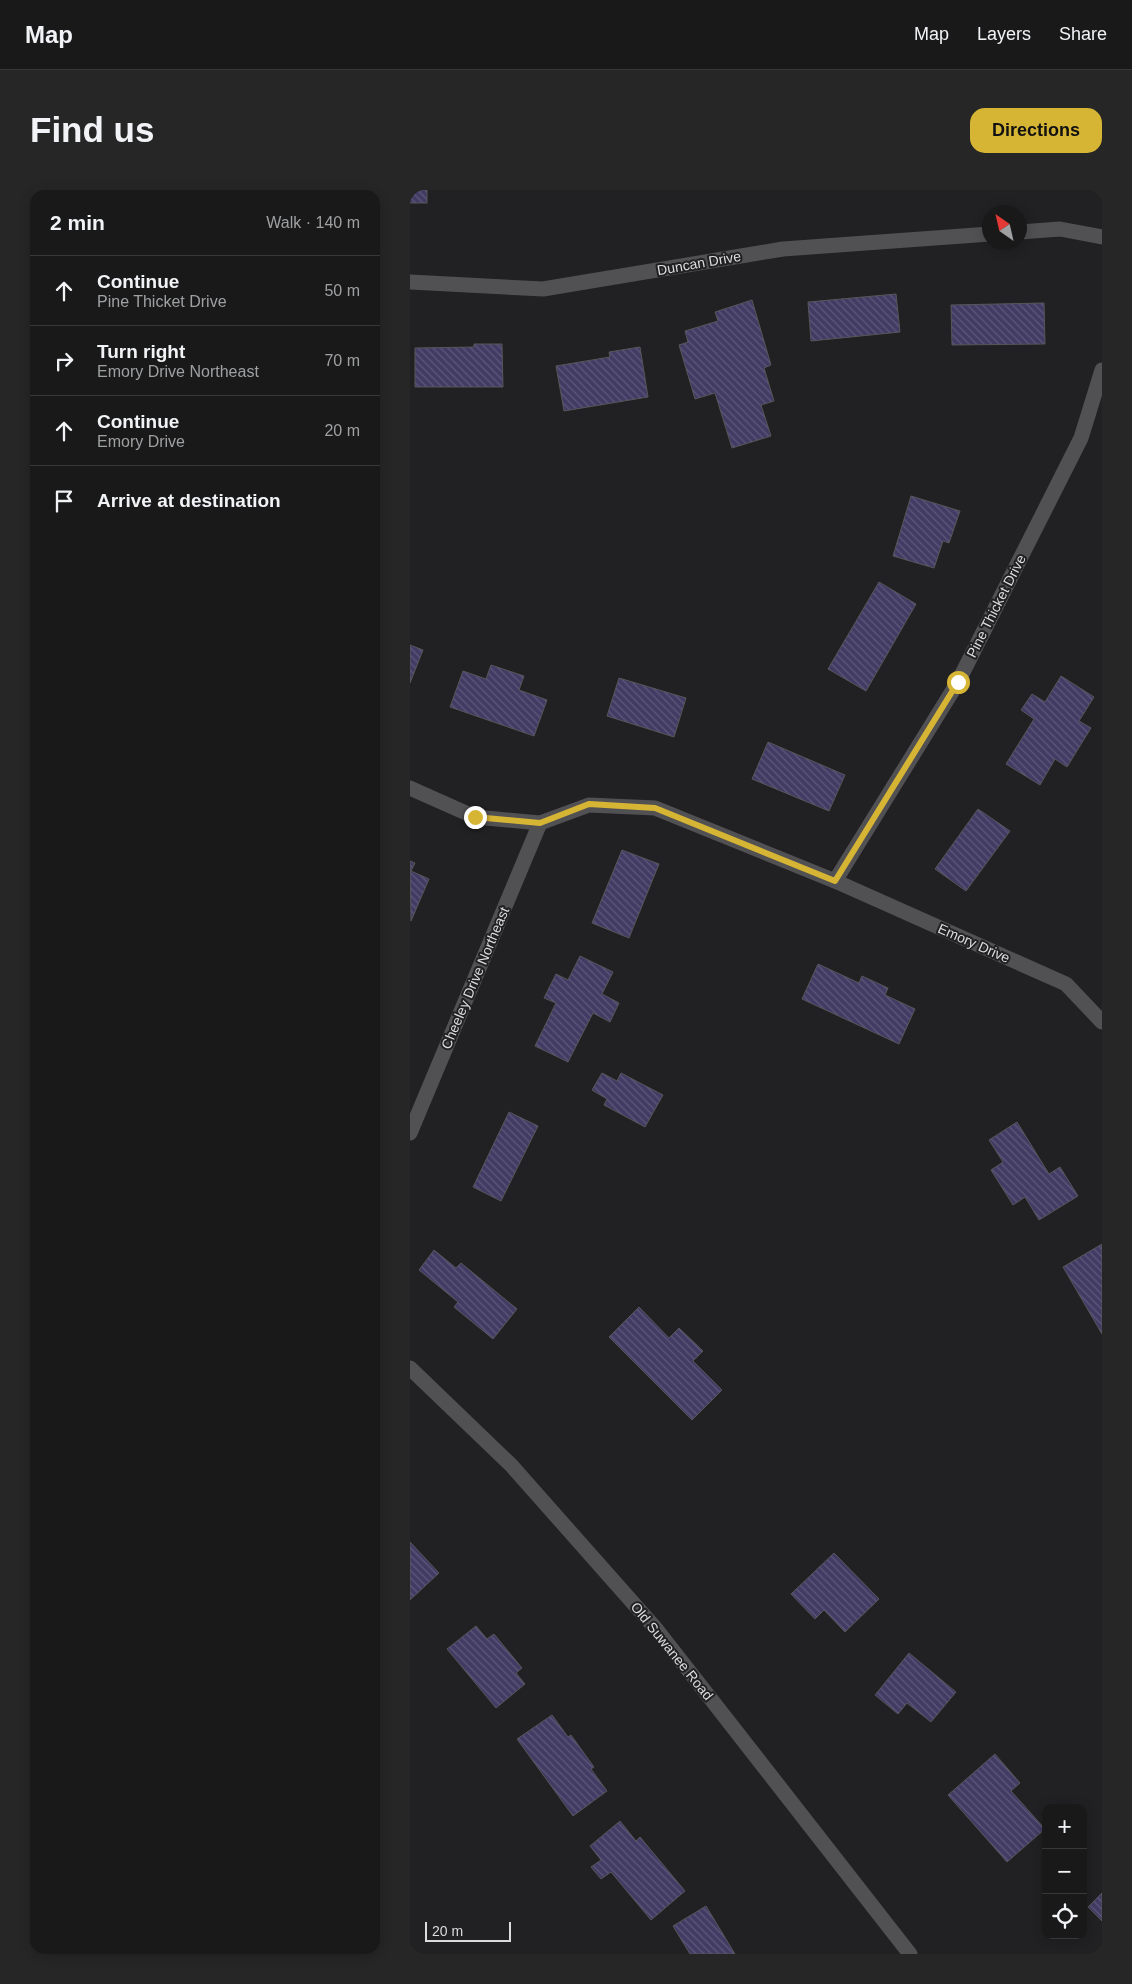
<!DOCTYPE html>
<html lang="en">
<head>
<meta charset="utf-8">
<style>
	body { margin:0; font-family:Arial,sans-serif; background:#262627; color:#f1f3f6 }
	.controls { position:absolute; right:15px; bottom:15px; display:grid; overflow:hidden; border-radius:10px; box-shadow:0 2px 12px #0003 }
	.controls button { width:45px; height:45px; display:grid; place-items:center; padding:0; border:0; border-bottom:1px solid #373839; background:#19191a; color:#f1f3f6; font:25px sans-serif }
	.compass { position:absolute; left:572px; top:15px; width:45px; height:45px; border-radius:50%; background:#19191a; box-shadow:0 2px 12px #0003; rotate:326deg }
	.scale { position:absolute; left:15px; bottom:12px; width:86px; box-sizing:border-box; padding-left:5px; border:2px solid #dcdcde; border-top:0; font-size:14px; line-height:18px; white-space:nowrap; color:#dcdcde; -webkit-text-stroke:4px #212123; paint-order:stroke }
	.stop { position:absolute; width:15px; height:15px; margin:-11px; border:4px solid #d7b534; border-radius:50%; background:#fff }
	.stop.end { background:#d7b534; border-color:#fff; box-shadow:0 1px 5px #0008 }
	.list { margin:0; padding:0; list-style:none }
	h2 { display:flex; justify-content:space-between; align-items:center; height:65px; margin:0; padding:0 20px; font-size:21px }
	h2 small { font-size:16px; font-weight:400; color:#9fa0a2 }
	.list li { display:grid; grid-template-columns:32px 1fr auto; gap:15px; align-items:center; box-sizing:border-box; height:70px; padding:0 20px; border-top:1px solid #373839 }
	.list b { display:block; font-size:19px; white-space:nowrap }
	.list p { margin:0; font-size:16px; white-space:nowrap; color:#9fa0a2 }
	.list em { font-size:16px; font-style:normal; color:#9fa0a2 }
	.icon { flex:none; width:28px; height:28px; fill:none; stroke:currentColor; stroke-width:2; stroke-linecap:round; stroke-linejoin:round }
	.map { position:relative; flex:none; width:692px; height:1764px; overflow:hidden; border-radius:15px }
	header { display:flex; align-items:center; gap:30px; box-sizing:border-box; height:70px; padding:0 25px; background:#19191a; border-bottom:1px solid #373839 }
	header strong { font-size:24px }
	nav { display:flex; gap:28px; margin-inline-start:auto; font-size:18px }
	.intro { display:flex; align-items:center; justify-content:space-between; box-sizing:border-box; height:120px; padding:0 30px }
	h1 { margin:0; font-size:35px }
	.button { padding:12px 22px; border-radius:15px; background:#d7b534; color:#111; font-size:18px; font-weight:700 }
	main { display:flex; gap:30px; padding:0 30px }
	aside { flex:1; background:#19191a; border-radius:15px; box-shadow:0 2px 12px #0003 }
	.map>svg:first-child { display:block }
	.building { fill:url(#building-back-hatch); stroke:#565659 }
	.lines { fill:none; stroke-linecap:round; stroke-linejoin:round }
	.minor { stroke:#515154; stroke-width:15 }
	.tertiary { stroke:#515154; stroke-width:15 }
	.route { stroke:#d7b534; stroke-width:6 }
	.labels { text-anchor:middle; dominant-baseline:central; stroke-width:4; stroke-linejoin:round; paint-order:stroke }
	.street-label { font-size:14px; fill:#dcdcde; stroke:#212123 }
</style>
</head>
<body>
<header>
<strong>Map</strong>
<nav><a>Map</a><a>Layers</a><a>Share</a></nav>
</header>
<div class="intro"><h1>Find us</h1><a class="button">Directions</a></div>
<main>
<aside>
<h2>2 min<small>Walk · 140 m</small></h2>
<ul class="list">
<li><svg class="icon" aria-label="ahead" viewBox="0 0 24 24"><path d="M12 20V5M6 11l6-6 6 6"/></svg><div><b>Continue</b><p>Pine Thicket Drive</p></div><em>50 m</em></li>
<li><svg class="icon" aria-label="right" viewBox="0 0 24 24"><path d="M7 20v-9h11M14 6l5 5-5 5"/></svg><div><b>Turn right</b><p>Emory Drive Northeast</p></div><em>70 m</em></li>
<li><svg class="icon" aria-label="ahead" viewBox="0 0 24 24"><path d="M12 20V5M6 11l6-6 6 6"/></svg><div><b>Continue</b><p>Emory Drive</p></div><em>20 m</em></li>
<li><svg class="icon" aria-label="arrive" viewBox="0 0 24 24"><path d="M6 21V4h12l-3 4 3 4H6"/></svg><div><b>Arrive at destination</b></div></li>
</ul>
</aside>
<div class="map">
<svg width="692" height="1764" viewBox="0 0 692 1764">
	<defs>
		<pattern id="building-back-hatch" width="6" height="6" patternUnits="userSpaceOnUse" patternTransform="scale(1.25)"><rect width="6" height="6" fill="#423c64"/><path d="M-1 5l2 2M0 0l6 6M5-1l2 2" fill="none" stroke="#5d587a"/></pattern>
	</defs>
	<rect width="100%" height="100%" fill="#212123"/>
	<g class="building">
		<rect x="0" y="0" width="17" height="13"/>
		<polygon points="486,104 490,142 401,151 398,112"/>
		<polygon points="342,110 361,175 354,178 364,211 351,215 361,246 322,258 305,203 285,209 269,155 278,152 275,141 308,131 305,122"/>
		<polygon points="634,113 635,154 542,155 541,115"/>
		<polygon points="64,154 92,154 93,197 5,197 5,158 64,157"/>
		<polygon points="230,157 238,207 154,221 146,176 200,167 199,162"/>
		<polygon points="501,306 550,321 539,353 533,351 524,378 483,366"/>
		<polygon points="469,392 506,414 456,501 418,479"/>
		<polygon points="0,455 13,460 0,493"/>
		<polygon points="81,475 114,486 109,500 137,510 124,546 40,517 53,481 76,489"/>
		<polygon points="651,486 684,507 669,531 681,538 657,577 645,569 630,595 596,574 624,529 611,520 622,504 635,512"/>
		<polygon points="209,488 276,508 264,547 197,526"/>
		<polygon points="358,552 435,585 419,621 342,589"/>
		<polygon points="568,619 600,641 556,701 525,679"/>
		<polygon points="212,660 249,674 219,748 182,733"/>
		<polygon points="0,671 5,673 1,681 19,689 1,731"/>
		<polygon points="170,766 203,782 192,804 209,813 200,832 183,823 158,872 125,856 146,813 134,808 146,784 158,790"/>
		<polygon points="408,774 449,793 452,786 478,798 475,805 505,819 489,854 392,809"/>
		<polygon points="192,883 207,891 211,883 253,905 235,937 194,915 197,909 182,900"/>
		<polygon points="99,922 128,936 91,1011 63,997"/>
		<polygon points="607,932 639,984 650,977 668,1006 629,1030 615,1007 603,1015 581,980 593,972 579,950"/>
		<polygon points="692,1054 692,1144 653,1077"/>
		<polygon points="24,1060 46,1078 51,1073 107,1119 83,1149 44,1117 48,1112 9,1080"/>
		<polygon points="229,1117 259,1148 269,1138 293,1161 283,1171 312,1200 282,1230 199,1147"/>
		<polygon points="0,1352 29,1383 0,1410"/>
		<polygon points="424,1363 469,1409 435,1442 414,1420 405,1429 381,1404"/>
		<polygon points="66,1436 77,1449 84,1444 112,1478 106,1483 115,1494 86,1518 37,1459"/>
		<polygon points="499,1463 546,1502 521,1532 497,1513 488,1524 465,1505"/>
		<polygon points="142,1525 158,1547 161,1545 184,1577 181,1579 197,1601 163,1626 107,1549"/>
		<polygon points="585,1564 610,1593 601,1601 635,1639 597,1672 538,1605"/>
		<polygon points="210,1631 226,1651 230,1647 275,1701 241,1730 201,1682 191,1689 181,1677 191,1670 180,1656"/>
		<polygon points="692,1703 692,1731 678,1717"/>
		<polygon points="296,1716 325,1764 280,1764 263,1736"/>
	</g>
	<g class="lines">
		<g class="minor">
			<polyline points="610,42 650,39 692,47"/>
			<polyline points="0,92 133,99 373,59 580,44"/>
			<polyline points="0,598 65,627 130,633 179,615 245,618 425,691 656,794 692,832"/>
			<polyline points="425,691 548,492 671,248 692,180"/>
			<polyline points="0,943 130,633"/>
		</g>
		<polyline class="tertiary" points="0,1178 101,1275 247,1440 500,1764"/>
	</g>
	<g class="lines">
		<polyline class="route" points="65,627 130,633 179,614 245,618 425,691 548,492"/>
	</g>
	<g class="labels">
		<g class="street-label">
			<text transform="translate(289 73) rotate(-10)">Duncan Drive</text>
			<text transform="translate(586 416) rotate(-63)">Pine Thicket Drive</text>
			<text transform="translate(564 753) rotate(24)">Emory Drive</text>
			<text transform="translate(65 788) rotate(-67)">Cheeley Drive Northeast</text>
			<text transform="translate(262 1461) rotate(51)">Old Suwanee Road</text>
		</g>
	</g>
</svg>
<div class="controls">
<button>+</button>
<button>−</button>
<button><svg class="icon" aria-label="locate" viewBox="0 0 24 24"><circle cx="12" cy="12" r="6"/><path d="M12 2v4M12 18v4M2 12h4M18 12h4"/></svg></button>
</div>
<svg class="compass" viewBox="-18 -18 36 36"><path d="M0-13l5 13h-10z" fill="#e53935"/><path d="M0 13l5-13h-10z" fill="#9fa0a2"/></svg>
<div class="scale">20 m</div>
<div class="stop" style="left:548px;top:492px"></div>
<div class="stop end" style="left:65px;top:627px"></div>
</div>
</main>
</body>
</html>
